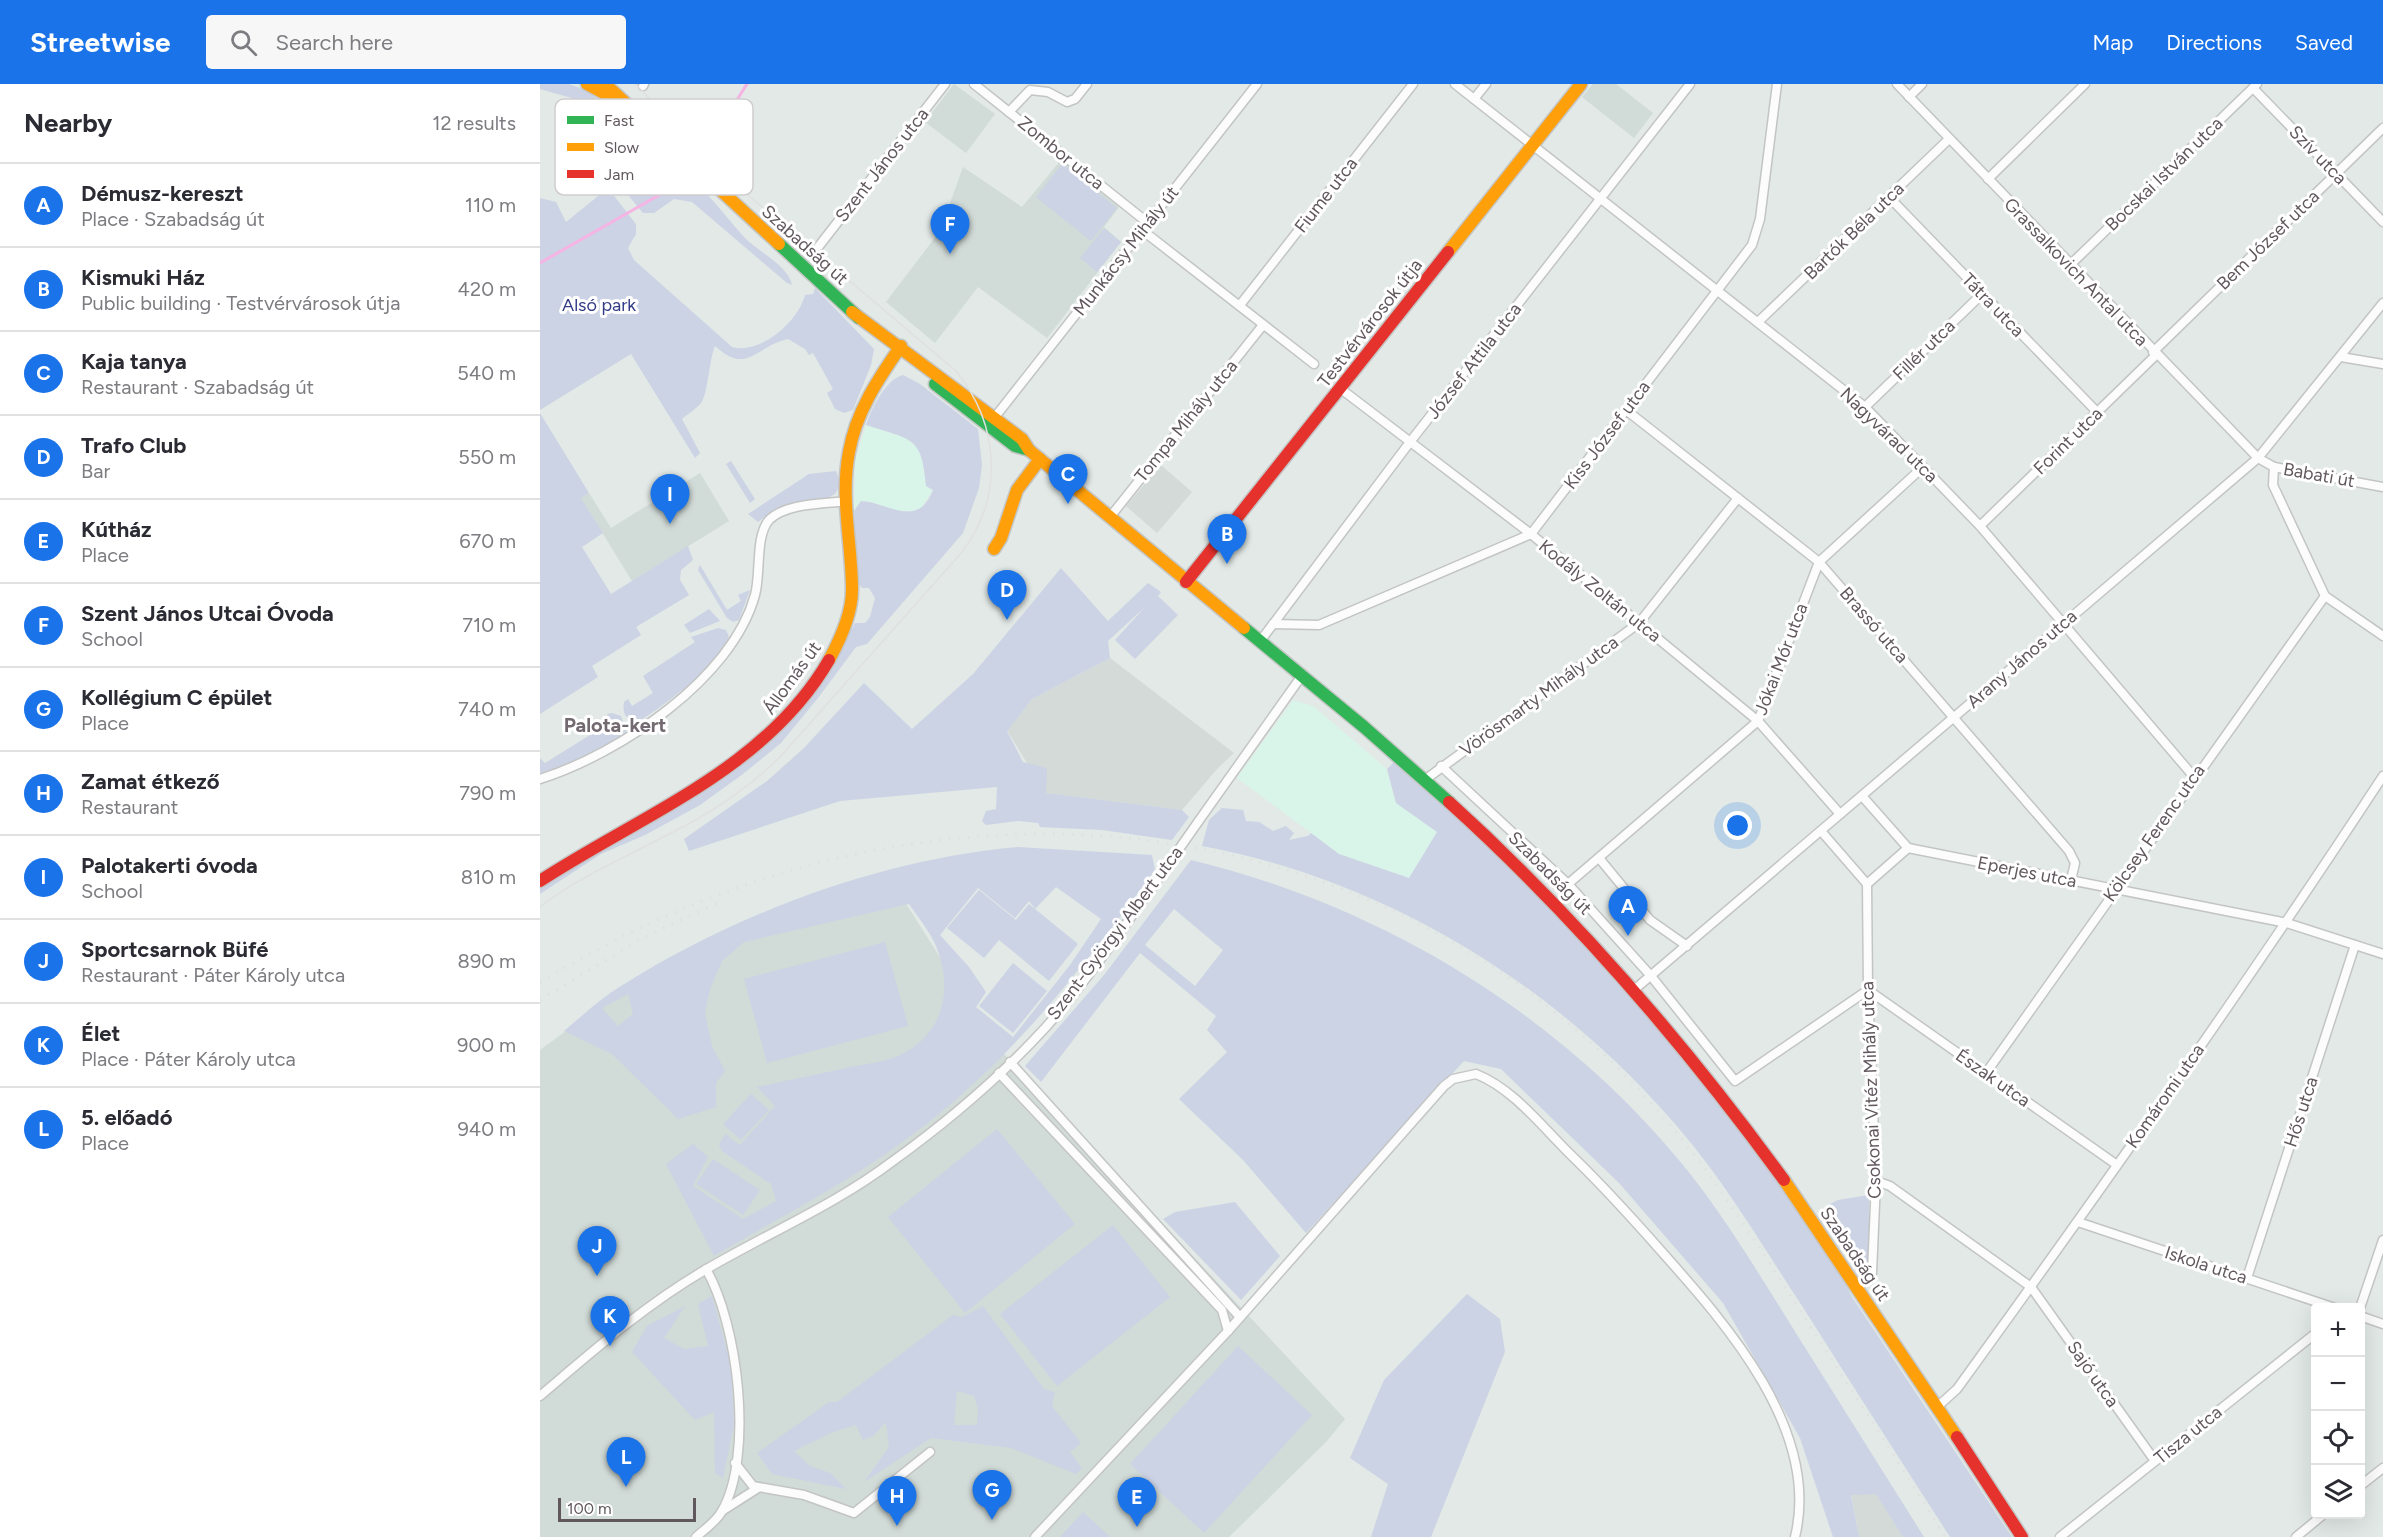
<!DOCTYPE html>
<html lang="en">
<head>
<meta charset="utf-8">
<style>
	body { margin:0; font-family:Figtree,sans-serif; background:#f7f7f7; color:#2b2b33 }
	.controls { position:absolute; right:18px; bottom:18px; display:grid; overflow:hidden; border-radius:6px; box-shadow:0 6px 24px #0002 }
	.controls button { width:54px; height:54px; display:grid; place-items:center; padding:0; border:0; border-bottom:2px solid #e1e1e2; background:#fff; color:#2b2b33; font:30px sans-serif }
	.scale { position:absolute; left:18px; bottom:15px; width:138px; box-sizing:border-box; padding-left:6px; border:3px solid #61585e; border-top:0; font-size:16px; line-height:21px; white-space:nowrap; color:#61585e; -webkit-text-stroke:4px #fff; paint-order:stroke }
	.you { position:absolute; left:1198px; top:742px; width:21px; height:21px; margin:-15px; border:4px solid #fff; border-radius:50%; background:#1a73e8; box-shadow:0 0 0 9px #1a73e833 }
	.badge { display:grid; place-items:center; width:39px; height:39px; border-radius:50%; background:#1a73e8; color:#fff; font-size:20px; font-weight:700 }
	.pin { position:absolute; translate:-50% -50px; filter:drop-shadow(0 2px 3px #0008) }
	.pin::after { content:''; position:absolute; top:32px; width:21px; height:18px; background:inherit; clip-path:polygon(0 0,100% 0,50% 100%) }
	.list { margin:0; padding:0; list-style:none }
	h2 { display:flex; justify-content:space-between; align-items:center; height:78px; margin:0; padding:0 24px; font-size:26px }
	h2 small { font-size:20px; font-weight:400; color:#7c7c81 }
	.list li { display:grid; grid-template-columns:39px 1fr auto; gap:18px; align-items:center; box-sizing:border-box; height:84px; padding:0 24px; border-top:2px solid #e1e1e2 }
	.list b { display:block; font-size:22px; white-space:nowrap }
	.list p { margin:0; font-size:20px; white-space:nowrap; color:#7c7c81 }
	.list em { font-size:20px; font-style:normal; color:#7c7c81 }
	.icon { flex:none; width:33px; height:33px; fill:none; stroke:currentColor; stroke-width:2; stroke-linecap:round; stroke-linejoin:round }
	.map { position:relative; flex:none; width:1843px; height:1453px; overflow:hidden }
	header { display:flex; align-items:center; gap:36px; box-sizing:border-box; height:84px; padding:0 30px; background:#1a73e8; color:#fff }
	header strong { font-size:28px }
	nav { display:flex; gap:33px; margin-inline-start:auto; font-size:21px }
	.search { width:420px; height:54px; background:#f7f7f7; display:flex; align-items:center; gap:15px; box-sizing:border-box; padding:0 21px; border-radius:6px; color:#7c7c81; font-size:22px }
	main { display:flex }
	aside { flex:1; background:#fff }
	.map>svg:first-child { display:block }
	.commercial { fill:#d9f5ea }
	.industrial { fill:#d3dad7 }
	.education { fill:#d1dbd7 }
	.green { fill:#ccd3e5; fill-rule:evenodd }
	.lines { fill:none; stroke-linecap:round; stroke-linejoin:round }
	.stream { stroke:#f6b4e4; stroke-width:3 }
	.street-casing { stroke:#c3c5c4; stroke-width:11 }
	.fast-casing { stroke:#c4c5c5; stroke-width:15 }
	.slow-casing { stroke:#c4c5c5; stroke-width:15 }
	.jam-casing { stroke:#c4c5c5; stroke-width:15 }
	.street { stroke:#fbfcfb; stroke-width:8 }
	.fast { stroke:#30b455; stroke-width:12 }
	.slow { stroke:#ff9f0a; stroke-width:12 }
	.jam { stroke:#e5322d; stroke-width:12 }
	.tram { stroke:#e0e0e0; stroke-width:1.5 }
	.rail { stroke:#e0e0e0; stroke-width:3; stroke-dasharray:1.5 8; stroke-linecap:butt }
	.street-bridge-casing { stroke:#c3c5c4; stroke-width:11; stroke-linecap:butt }
	.street-bridge { stroke:#fbfcfb; stroke-width:8 }
	.labels { text-anchor:middle; dominant-baseline:central; stroke-width:6; stroke-linejoin:round; paint-order:stroke }
	.street-label { font-size:18px; fill:#61585e; stroke:#fff }
	.park-label { font-size:18px; fill:#323b86; stroke:#fff }
	.neighbourhood-label { font-size:20px; font-weight:bold; fill:#736970; stroke:#fff }
	.key { fill:#fff; stroke:#d0cdcf; stroke-width:1.5 }
	.key-label { font-size:16px; fill:#61585e }
</style>
</head>
<body>
<header>
<strong>Streetwise</strong>
<div class="search"><svg class="icon" aria-label="search" viewBox="0 0 24 24"><circle cx="10" cy="10" r="6"/><path d="M15 15l6 6"/></svg>Search here</div>
<nav><a>Map</a><a>Directions</a><a>Saved</a></nav>
</header>
<main>
<aside>
<h2>Nearby<small>12 results</small></h2>
<ul class="list">
<li><span class="badge">A</span><div><b>Démusz-kereszt</b><p>Place · Szabadság út</p></div><em>110 m</em></li>
<li><span class="badge">B</span><div><b>Kismuki Ház</b><p>Public building · Testvérvárosok útja</p></div><em>420 m</em></li>
<li><span class="badge">C</span><div><b>Kaja tanya</b><p>Restaurant · Szabadság út</p></div><em>540 m</em></li>
<li><span class="badge">D</span><div><b>Trafo Club</b><p>Bar</p></div><em>550 m</em></li>
<li><span class="badge">E</span><div><b>Kútház</b><p>Place</p></div><em>670 m</em></li>
<li><span class="badge">F</span><div><b>Szent János Utcai Óvoda</b><p>School</p></div><em>710 m</em></li>
<li><span class="badge">G</span><div><b>Kollégium C épület</b><p>Place</p></div><em>740 m</em></li>
<li><span class="badge">H</span><div><b>Zamat étkező</b><p>Restaurant</p></div><em>790 m</em></li>
<li><span class="badge">I</span><div><b>Palotakerti óvoda</b><p>School</p></div><em>810 m</em></li>
<li><span class="badge">J</span><div><b>Sportcsarnok Büfé</b><p>Restaurant · Páter Károly utca</p></div><em>890 m</em></li>
<li><span class="badge">K</span><div><b>Élet</b><p>Place · Páter Károly utca</p></div><em>900 m</em></li>
<li><span class="badge">L</span><div><b>5. előadó</b><p>Place</p></div><em>940 m</em></li>
</ul>
</aside>
<div class="map">
<svg width="1843" height="1453" viewBox="0 0 1843 1453">
	<rect width="100%" height="100%" fill="#e2e9e6"/>
	<g class="commercial">
		<polygon points="326,341 366,354 381,367 386,402 393,406 381,424 373,427 359,427 326,417 317,421 314,427 315,378"/>
		<polygon points="753,616 773,622 847,685 856,719 897,748 869,794 799,770 697,694"/>
	</g>
	<g class="industrial">
		<polygon points="621,381 652,408 617,449 586,422"/>
		<polygon points="570,574 694,669 678,684 642,726 505,709 467,646 492,615"/>
		<polygon points="1311,1410 1337,1410 1363,1453 1319,1453"/>
	</g>
	<g class="education">
		<polygon points="414,0 455,30 426,69 385,38"/>
		<polygon points="1053,0 1076,0 1113,29 1094,54 1042,13"/>
		<polygon points="521,76 579,123 564,143 581,158 507,254 438,203 395,259 346,218 400,147 423,83 482,123"/>
		<polygon points="160,389 189,437 92,497 41,414 49,409 71,444"/>
		<polygon points="363,815 455,960 805,1335 786,1358 689,1453 0,1453 0,966 81,907 203,854"/>
	</g>
	<g class="green">
		<path d="M0 0C9 0 20 0 28 0 51 6 72 21 65 45L58 44 63 23 0 5Z"/>
		<path d="M121 74C153 88 181 127 204 153 217 167 248 181 252 201L247 199 152 118 134 115 114 129H103L83 105 86 104 92 110 122 85Z"/>
		<polygon points="522,80 577,124 551,157 496,113"/>
		<path d="M68 104 96 140V150L88 164 94 176 192 263C220 271 258 238 265 211L273 210 275 204 334 265 331 281 313 326 304 329 295 325 287 309 293 305 273 269 269 271 265 265 248 255C215 262 208 292 175 262 169 276 168 310 161 319 156 325 148 330 142 335L160 369 155 374 91 270 0 326V114L16 118 26 138Z"/>
		<polygon points="564,144 581,158 557,188 540,174"/>
		<path d="M363 291 380 300 438 345 442 381 439 404 423 449 327 560 316 563 278 614 241 659 203 690 160 721 105 751 61 770 0 810V803L28 784 174 700 226 662 284 593 315 539H325L330 533 335 514 329 504H322L318 499 314 427 321 417C347 418 378 446 393 406L386 402C382 351 371 356 326 341 331 325 346 295 363 291Z"/>
		<polygon points="0,329 49,409 41,414 63,449 42,463 71,510 148,462 153,476 141,486 140,496 149,511 96,543 101,551 52,582 58,593 0,630"/>
		<polygon points="191,377 215,415 210,419 186,380"/>
		<polygon points="296,387 301,400 295,410 288,414 237,424 218,438 208,430 269,390"/>
		<polygon points="160,481 187,526 201,517 198,511 210,506 199,536 193,538 187,534 158,486"/>
		<polygon points="521,484 568,537 608,499 621,508 618,512 638,531 595,575 575,556 605,523 568,557 570,574 492,615 467,647 483,678 507,684 506,709 642,726 649,733 632,756 562,746 500,743 498,739 479,737 446,741 442,737 446,727 456,725 457,703 300,717 149,767 144,755 227,697 264,664 324,599 372,645 433,590"/>
		<polygon points="169,525 180,537 150,549 144,541"/>
		<path d="M178 544 186 546 189 553C176 584 126 620 98 638 86 637 82 629 84 618L88 615 92 622 113 609 103 592 155 558 151 553Z"/>
		<polygon points="72,629 81,632 86,647 82,652 33,679 0,691 0,674 5,679 71,638 67,630"/>
		<path d="M855 677 937 747 1114 932 1241 1099 1299 1187 1312 1213 1472 1453H1410C1361 1377 1312 1301 1264 1225 1227 1169 1193 1111 1151 1059 1029 909 854 798 662 762L669 736 682 724 703 726 706 737 719 738 733 747 746 742 754 749 749 756 768 752 771 749 799 770 869 794 897 748 856 719 847 685Z"/>
		<path d="M478 763 612 771 615 786C540 888 462 988 358 1061 300 1103 235 1136 174 1172L126 1080 153 1060 168 1073 153 1102 203 1135 236 1117 231 1100 182 1067 179 1061 185 1050 200 1061 235 1022 217 1003C248 996 280 990 311 983 329 979 348 978 364 969 405 947 413 903 396 862 390 848 378 833 369 820L204 858 182 877 170 905 165 929 172 962 185 987 176 999V1023L138 1035 72 970 24 947C42 932 61 914 81 902 197 829 341 775 478 763ZM516 803 561 835 530 881 473 953 436 923 446 908 429 883 400 851 438 804 475 834 489 817 495 825 489 820 476 836 439 806 407 844 444 874 459 856 509 897 538 860 495 825ZM88 910 93 930 78 942 62 924Z"/>
		<path d="M651 776C838 821 1015 927 1138 1075 1180 1125 1214 1182 1249 1238 1294 1310 1339 1381 1384 1453H1363L1336 1410 1311 1411 1319 1453H1293L1260 1354 1183 1219 1079 1099 961 985 924 977 766 1149 703 1076 639 1015 687 968 667 946 676 932 600 869 501 998 485 982 564 891ZM634 825 683 866 655 902 605 861Z"/>
		<polygon points="345,858 368,942 227,979 204,895"/>
		<polygon points="473,879 507,907 473,949 439,922"/>
		<polygon points="211,1010 229,1026 201,1056 183,1040"/>
		<polygon points="457,1045 535,1140 425,1229 348,1133"/>
		<polygon points="173,1075 220,1106 203,1131 156,1100"/>
		<polygon points="1329,1111 1329,1180 1327,1190 1286,1122 1298,1116"/>
		<polygon points="695,1118 740,1172 701,1216 623,1135 635,1128"/>
		<polygon points="573,1141 630,1213 517,1302 460,1230"/>
		<polygon points="927,1210 960,1235 965,1268 891,1453 831,1453 848,1400 810,1374 844,1296"/>
		<polygon points="172,1212 191,1281 194,1340 183,1394 175,1389 174,1328 155,1336 92,1268 107,1242 145,1222 124,1254 144,1265 168,1262 158,1220"/>
		<path d="M443 1222 504 1305 515 1308 512 1322 541 1359 530 1368 542 1384 536 1390 471 1364 391 1354 324 1398 349 1363 346 1338 333 1352 323 1356 316 1341 293 1348 254 1367 270 1382 290 1389 306 1405 232 1390 217 1369 289 1318H297L413 1231 422 1233ZM417 1307 434 1312 438 1325 437 1341H414Z"/>
		<polygon points="698,1262 772,1331 664,1449 590,1380"/>
		<polygon points="543,1428 570,1453 520,1453"/>
	</g>
	<g class="lines">
		<g class="stream">
			<polyline points="153,77 169,60 207,0"/>
			<polyline points="0,179 121,110 149,82"/>
		</g>
		<defs>
			<g id="street">
				<polyline points="434,0 608,139"/>
				<polyline points="915,0 1325,323 1440,442 1654,693"/>
				<polyline points="1357,0 1718,374 1734,383 1843,403"/>
				<polyline points="103,2 104,0"/>
				<polyline points="1713,4 1843,138"/>
				<polyline points="1369,13 1382,0"/>
				<polyline points="934,15 946,0"/>
				<polyline points="469,28 490,6 508,8 527,18 535,15 547,0"/>
				<polyline points="1448,95 1545,0"/>
				<polyline points="1349,113 1557,328"/>
				<polyline points="602,146 774,280"/>
				<polyline points="279,162 405,0"/>
				<polyline points="1530,181 1717,0"/>
				<polyline points="700,221 873,0"/>
				<polyline points="1218,238 1409,55"/>
				<polyline points="1613,268 1843,44"/>
				<polyline points="1801,273 1843,280"/>
				<polyline points="801,305 991,450 1218,637 1300,730"/>
				<polyline points="1325,323 1442,210"/>
				<polyline points="1086,326 1279,478 1529,767 1535,779 1531,796"/>
				<polyline points="455,333 717,0"/>
				<polyline points="1734,383 1733,401 1785,512 1843,552"/>
				<polyline points="570,433 723,241"/>
				<polyline points="1440,442 1616,271"/>
				<polyline points="733,540 779,541 991,450 1212,161 1220,135 1237,0"/>
				<polyline points="721,556 870,358 1150,0"/>
				<polyline points="901,682 1028,800 1111,892 1195,997 1328,906"/>
				<path d="M0 695C79 670 192 595 215 511 221 490 215 452 229 436 246 419 284 420 307 417"/>
				<polyline points="886,695 1099,539 1198,414"/>
				<polyline points="1322,712 1368,764 1327,800"/>
				<polyline points="658,738 763,590"/>
				<polyline points="1281,747 1327,800 1328,906 1336,1097 1332,1189 1317,1205"/>
				<polyline points="1368,764 1747,839 1843,870"/>
				<polyline points="1059,774 1110,836 1147,862"/>
				<polyline points="1028,800 1218,637 1279,478 1383,383"/>
				<polyline points="1095,905 1718,374 1843,219"/>
				<polyline points="1328,906 1577,1081"/>
				<polyline points="470,978 700,1233"/>
				<polyline points="459,989 682,1226 688,1247"/>
				<polyline points="1446,989 1785,512"/>
				<polyline points="1336,1097 1350,1102 1491,1203 1615,1377"/>
				<polyline points="1538,1138 1795,1224"/>
				<polyline points="1707,1194 1815,861"/>
				<polyline points="1820,1224 1843,1156"/>
				<polyline points="1820,1232 1843,1240"/>
				<path d="M0 1312C53 1267 105 1221 165 1186 228 1149 295 1121 353 1077 407 1038 461 992 506 943 549 894 586 840 623 788"/>
				<path d="M1396 1324 1417 1305C1563 1103 1707 900 1843 692"/>
				<polyline points="195,1379 213,1402 264,1411 314,1429 390,1368"/>
				<polyline points="1820,1402 1843,1384"/>
				<polyline points="182,1427 218,1404"/>
				<path d="M156 1453C165 1445 176 1438 182 1427 214 1371 198 1240 166 1185"/>
				<path d="M495 1453 688 1247 904 1002 913 995 936 990C974 1005 1003 1044 1032 1072 1064 1103 1093 1135 1122 1168 1187 1241 1281 1347 1255 1453"/>
				<polyline points="1520,1453 1776,1249"/>
				<polyline points="1756,1453 1784,1430"/>
			</g>
			<g id="fast">
				<polyline points="239,160 319,234"/>
				<polyline points="395,300 475,362 489,366"/>
				<polyline points="704,544 824,643 909,718"/>
			</g>
			<g id="slow">
				<polyline points="47,0 73,14"/>
				<polyline points="65,0 239,160"/>
				<polyline points="908,168 1041,0"/>
				<polyline points="312,228 482,355 489,366 704,544"/>
				<polyline points="454,465 461,454 477,406 500,375"/>
				<path d="M289 576C300 556 312 530 312 506 312 460 300 415 309 368 316 328 338 295 361 262"/>
				<polyline points="1244,1096 1417,1353"/>
			</g>
			<g id="jam">
				<polyline points="646,498 908,168"/>
				<path d="M909 718C1035 832 1144 959 1244 1096"/>
				<path d="M0 797C101 731 226 685 289 576"/>
				<polyline points="1417,1353 1482,1453"/>
			</g>
		</defs>
		<use href="#street" class="street-casing"/>
		<use href="#fast" class="fast-casing"/>
		<use href="#slow" class="slow-casing"/>
		<use href="#jam" class="jam-casing"/>
		<use href="#street" class="street"/>
		<use href="#fast" class="fast"/>
		<use href="#slow" class="slow"/>
		<use href="#jam" class="jam"/>
		<path class="tram" d="M0 823C40 792 86 773 131 749 171 729 208 704 240 673L422 468C464 413 460 341 416 287L194 99 95 0"/>
		<g class="rail">
			<path d="M0 899C345 684 783 692 1081 987 1158 1064 1215 1156 1273 1247 1317 1315 1363 1383 1405 1453"/>
			<polyline points="0,916 104,853 178,819"/>
		</g>
		<defs>
			<polyline id="street-bridge" points="623,788 658,738"/>
		</defs>
		<use href="#street-bridge" class="street-bridge-casing"/>
		<use href="#street-bridge" class="street-bridge"/>
	</g>
	<g class="labels">
		<g class="street-label">
			<text transform="translate(521 69) rotate(39)">Zombor utca</text>
			<text transform="translate(1778 71) rotate(46)">Szív utca</text>
			<text transform="translate(342 81) rotate(-52)">Szent János utca</text>
			<text transform="translate(1624 90) rotate(-44)">Bocskai István utca</text>
			<text transform="translate(786 111) rotate(-52)">Fiume utca</text>
			<text transform="translate(1314 147) rotate(-44)">Bartók Béla utca</text>
			<text transform="translate(1728 156) rotate(-44)">Bem József utca</text>
			<text transform="translate(265 161) rotate(42)">Szabadság út</text>
			<text transform="translate(586 167) rotate(-52)">Munkácsy Mihály út</text>
			<text transform="translate(1536 188) rotate(46)">Grassalkovich Antal utca</text>
			<text transform="translate(1453 221) rotate(46)">Tátra utca</text>
			<text transform="translate(830 239) rotate(-52)">Testvérvárosok útja</text>
			<text transform="translate(1384 266) rotate(-44)">Fillér utca</text>
			<text transform="translate(934 277) rotate(-52)">József Attila utca</text>
			<text transform="translate(646 337) rotate(-51)">Tompa Mihály utca</text>
			<text transform="translate(1067 351) rotate(-53)">Kiss József utca</text>
			<text transform="translate(1349 351) rotate(44)">Nagyvárad utca</text>
			<text transform="translate(1528 357) rotate(-44)">Forint utca</text>
			<text transform="translate(1779 391) rotate(10)">Babati út</text>
			<text transform="translate(1060 507) rotate(39)">Kodály Zoltán utca</text>
			<text transform="translate(1334 541) rotate(49)">Brassó utca</text>
			<text transform="translate(1241 575) rotate(-69)">Jókai Mór utca</text>
			<text transform="translate(1482 575) rotate(-41)">Arany János utca</text>
			<text transform="translate(252 594) rotate(-54)">Állomás út</text>
			<text transform="translate(999 612) rotate(-36)">Vörösmarty Mihály utca</text>
			<text transform="translate(1614 749) rotate(-55)">Kölcsey Ferenc utca</text>
			<text transform="translate(1487 788) rotate(11)">Eperjes utca</text>
			<text transform="translate(1010 789) rotate(45)">Szabadság út</text>
			<text transform="translate(575 849) rotate(-53)">Szent-Györgyi Albert utca</text>
			<text transform="translate(1453 994) rotate(35)">Észak utca</text>
			<text transform="translate(1331 1006) rotate(-92)">Csokonai Vitéz Mihály utca</text>
			<text transform="translate(1625 1012) rotate(-55)">Komáromi utca</text>
			<text transform="translate(1761 1028) rotate(-72)">Hős utca</text>
			<text transform="translate(1315 1170) rotate(56)">Szabadság út</text>
			<text transform="translate(1666 1181) rotate(18)">Iskola utca</text>
			<text transform="translate(1553 1290) rotate(55)">Sajó utca</text>
			<text transform="translate(1648 1351) rotate(-39)">Tisza utca</text>
		</g>
		<g class="park-label">
			<text x="59" y="221">Alsó park</text>
		</g>
		<g class="neighbourhood-label">
			<text x="75" y="641">Palota-kert</text>
		</g>
	</g>
	<rect x="15" y="15" width="198" height="96" rx="9" class="key"/>
	<rect x="27" y="32" width="27" height="8" fill="#30b455"/>
	<rect x="27" y="59" width="27" height="8" fill="#ff9f0a"/>
	<rect x="27" y="86" width="27" height="8" fill="#e5322d"/>
	<g class="key-label">
		<text x="64" y="42">Fast</text>
		<text x="64" y="69">Slow</text>
		<text x="64" y="96">Jam</text>
	</g>
</svg>
<div class="controls">
<button>+</button>
<button>−</button>
<button><svg class="icon" aria-label="locate" viewBox="0 0 24 24"><circle cx="12" cy="12" r="6"/><path d="M12 2v4M12 18v4M2 12h4M18 12h4"/></svg></button>
<button><svg class="icon" aria-label="layers" viewBox="0 0 24 24"><path d="M12 4l9 5-9 5-9-5zM3 14l9 5 9-5"/></svg></button>
</div>
<div class="scale">100 m</div>
<div class="you"></div>
<div class="pin badge" style="left:1088px;top:852px">A</div>
<div class="pin badge" style="left:687px;top:480px">B</div>
<div class="pin badge" style="left:528px;top:420px">C</div>
<div class="pin badge" style="left:467px;top:536px">D</div>
<div class="pin badge" style="left:597px;top:1443px">E</div>
<div class="pin badge" style="left:410px;top:170px">F</div>
<div class="pin badge" style="left:452px;top:1436px">G</div>
<div class="pin badge" style="left:357px;top:1442px">H</div>
<div class="pin badge" style="left:130px;top:440px">I</div>
<div class="pin badge" style="left:57px;top:1192px">J</div>
<div class="pin badge" style="left:70px;top:1262px">K</div>
<div class="pin badge" style="left:86px;top:1403px">L</div>
</div>
</main>
</body>
</html>
